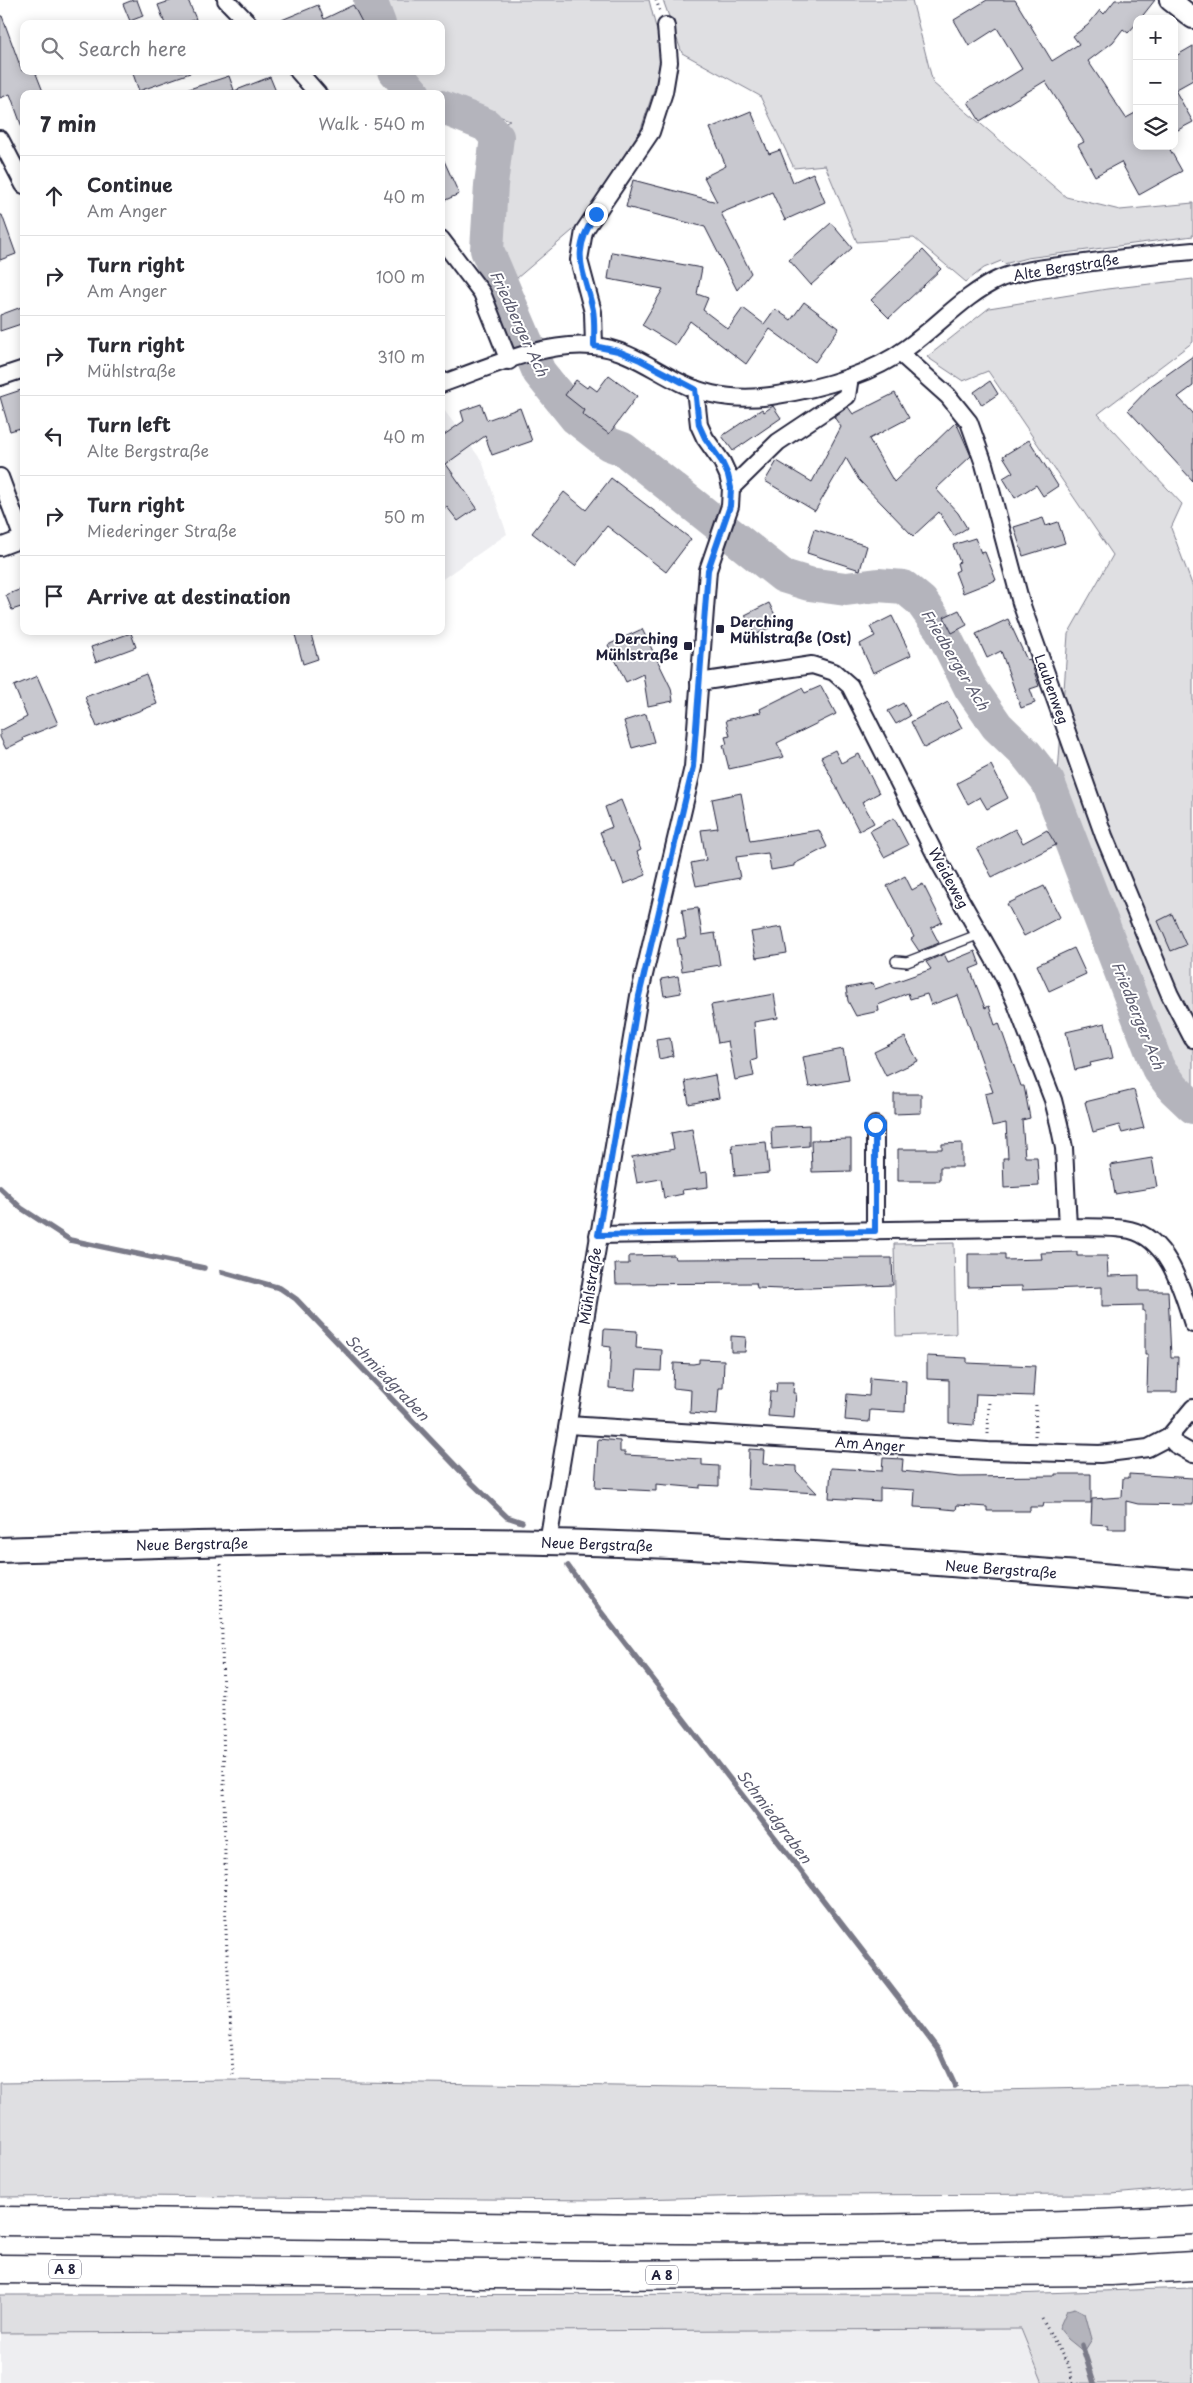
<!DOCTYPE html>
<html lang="en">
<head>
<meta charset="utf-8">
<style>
	body { margin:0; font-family:"Playpen Sans",sans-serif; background:#f7f7f7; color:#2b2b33 }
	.controls { position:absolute; right:15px; top:15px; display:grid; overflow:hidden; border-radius:10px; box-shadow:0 2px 12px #0003 }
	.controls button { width:45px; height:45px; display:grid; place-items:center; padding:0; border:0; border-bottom:1px solid #e1e1e2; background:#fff; color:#2b2b33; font:25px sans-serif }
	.stop { position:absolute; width:15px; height:15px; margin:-11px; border:4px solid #1a73e8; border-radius:50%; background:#fff }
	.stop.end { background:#1a73e8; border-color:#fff; box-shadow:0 1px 5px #0008 }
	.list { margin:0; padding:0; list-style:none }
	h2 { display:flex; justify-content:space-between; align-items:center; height:65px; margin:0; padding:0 20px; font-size:21px }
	h2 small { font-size:16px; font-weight:400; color:#7c7c81 }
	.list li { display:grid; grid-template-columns:32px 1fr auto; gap:15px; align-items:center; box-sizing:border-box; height:80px; padding:0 20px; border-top:1px solid #e1e1e2 }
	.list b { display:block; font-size:19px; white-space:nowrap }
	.list p { margin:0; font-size:16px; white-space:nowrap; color:#7c7c81 }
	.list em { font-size:16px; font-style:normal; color:#7c7c81 }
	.icon { flex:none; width:28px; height:28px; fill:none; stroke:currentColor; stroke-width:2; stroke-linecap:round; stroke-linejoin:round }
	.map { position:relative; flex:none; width:1193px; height:2383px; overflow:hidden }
	.search { position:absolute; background:#fff; box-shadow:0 2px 12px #0003; left:20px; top:20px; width:425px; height:55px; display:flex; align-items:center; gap:12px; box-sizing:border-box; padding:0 18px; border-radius:10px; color:#7c7c81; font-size:19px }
	.panel { position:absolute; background:#fff; box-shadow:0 2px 12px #0003; left:20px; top:90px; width:425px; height:545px; border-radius:10px }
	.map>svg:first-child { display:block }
	.built { fill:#eeeef1 }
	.green { fill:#dfdfe2; stroke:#80808e }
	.water { fill:#b4b4bc; stroke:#7a7a88 }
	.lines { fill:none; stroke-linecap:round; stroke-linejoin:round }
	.stream { stroke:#7a7a88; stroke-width:5.5 }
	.river { stroke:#b4b4bc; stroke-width:34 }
	.building { fill:#c8c8cf; stroke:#22223b }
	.service-casing { stroke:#22223b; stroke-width:12 }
	.minor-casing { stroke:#22223b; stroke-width:20 }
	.tertiary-casing { stroke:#22223b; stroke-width:24 }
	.secondary-casing { stroke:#22223b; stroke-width:28 }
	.motorway-casing { stroke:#22223b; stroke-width:31 }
	.path { stroke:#22223b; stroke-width:3; stroke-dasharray:1 4; stroke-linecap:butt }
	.service { stroke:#fff; stroke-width:9 }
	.minor { stroke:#fff; stroke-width:16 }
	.tertiary { stroke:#fff; stroke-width:20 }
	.secondary { stroke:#fff; stroke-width:24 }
	.motorway { stroke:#fff; stroke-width:28 }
	.route { stroke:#1a73e8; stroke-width:6 }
	.poi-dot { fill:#22223b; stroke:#fff; stroke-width:2 }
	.labels { text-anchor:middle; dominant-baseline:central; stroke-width:4; stroke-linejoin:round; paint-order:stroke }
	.shield { fill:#fff; stroke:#646476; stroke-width:1 }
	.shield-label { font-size:12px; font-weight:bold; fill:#22223b }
	.street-label { font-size:14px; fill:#22223b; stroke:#fff }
	.poi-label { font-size:14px; font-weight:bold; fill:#22223b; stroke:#fff; text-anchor:start }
	.water-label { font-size:15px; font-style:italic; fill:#5c5c6f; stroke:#fff }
</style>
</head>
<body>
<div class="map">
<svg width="1193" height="2383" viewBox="0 0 1193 2383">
	<rect width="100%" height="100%" fill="#fff"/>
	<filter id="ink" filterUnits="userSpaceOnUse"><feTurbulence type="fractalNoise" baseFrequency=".02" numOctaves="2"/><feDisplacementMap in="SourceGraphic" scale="10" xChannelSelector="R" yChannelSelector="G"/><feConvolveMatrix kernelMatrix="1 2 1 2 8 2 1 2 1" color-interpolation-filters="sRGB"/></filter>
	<g filter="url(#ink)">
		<g class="built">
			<polygon points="441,406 482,461 507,534 441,580"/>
			<polygon points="1021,2329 1043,2383 0,2383 0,2333"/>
		</g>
		<g class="green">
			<polygon points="374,0 649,0 664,59 641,129 579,225 496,296 479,249 481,193 487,151 478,134 510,120 441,96 441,94 417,88 404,71 441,71 441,24 382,24"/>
			<polygon points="663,0 912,0 933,83 1066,197 1120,210 1193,203 1193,236 1027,258 1004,264 1001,261 984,268 966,282 914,238 857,242 825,165 794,168 760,96 682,53"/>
			<polygon points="1193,279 1193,342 1098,414 1182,504 1171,528 1193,587 1193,1093 1165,1062 1143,1014 1056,801 1068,634 1113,555 988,371 963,381 927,357 989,308 1107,289"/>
			<polygon points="954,1243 956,1334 896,1336 894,1244"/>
			<polygon points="225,2080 946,2091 1193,2086 1193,2187 1112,2194 795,2195 596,2200 135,2196 0,2197 0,2083"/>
			<polygon points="1193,2288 1193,2383 1043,2383 1021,2329 0,2333 0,2295 1012,2294"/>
		</g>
		<polygon class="water" points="1075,2308 1085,2313 1092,2339 1084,2352 1068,2339 1059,2328 1067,2310"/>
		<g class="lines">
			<g class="stream">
				<polyline points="0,1188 21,1208 70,1240 204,1268"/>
				<polyline points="222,1272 280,1288 296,1299 472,1483 507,1517 522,1522"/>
				<polyline points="568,1566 601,1612 905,2006 939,2051 955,2086"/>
				<polyline points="1082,2345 1094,2383"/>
			</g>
			<g class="river">
				<polyline points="370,0 379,24"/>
				<polyline points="395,71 414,94"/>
				<polyline points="441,107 486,125 497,137 491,185 487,250 539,372 576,418 609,444 623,449 783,576 809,584 846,589 878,585 904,587 921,601 941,629 970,687 997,726 1026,754 1048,782 1158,1068 1174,1089 1193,1107"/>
			</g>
		</g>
		<g class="building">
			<polygon points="133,0 137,0 143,16 130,21 123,4"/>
			<polygon points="173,0 188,0 196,19 182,24 165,24 158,5"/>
			<polygon points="987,0 1015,0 1052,61 1079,44 1073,36 1088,25 1100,10 1104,14 1115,0 1155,0 1140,19 1137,19 1137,23 1128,33 1123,29 1113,42 1088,61 1126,118 1137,112 1137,146 1168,146 1182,171 1139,195 1121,162 1095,176 1078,145 1084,142 1045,81 980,121 968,102 1022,69 997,28 969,46 954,20"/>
			<polygon points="318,5 324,19 353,5 363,24 272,24"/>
			<polygon points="0,16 2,16 22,71 35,71 44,94 24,94 24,127 22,127 10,94 0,98"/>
			<polygon points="1193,46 1193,80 1175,90 1193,122 1174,132 1174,57"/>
			<polygon points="132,71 190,71 190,73 139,91"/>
			<polygon points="229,76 234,90 223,94 184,94 183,91"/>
			<polygon points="270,77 277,94 229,94 229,93"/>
			<polygon points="751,111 769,154 780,150 793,182 813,173 825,202 785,220 772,192 721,213 751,273 737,290 705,227 626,207 633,180 717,202 704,177 726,166 710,128"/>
			<polygon points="441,154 459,194 441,202"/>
			<polygon points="0,215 2,215 16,254 0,260"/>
			<polygon points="831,223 852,248 811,285 789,260"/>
			<polygon points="923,250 941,269 889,318 871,300"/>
			<polygon points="612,252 702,268 697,294 708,298 703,310 728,329 743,308 764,324 775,309 791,320 804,302 839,328 815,362 770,329 746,364 690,321 675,345 642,325 663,289 608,279"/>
			<polygon points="24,306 24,323 0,331 0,315"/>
			<polygon points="1193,356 1193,386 1178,397 1193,413 1193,481 1128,410 1151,386"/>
			<polygon points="609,375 637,396 609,434 582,414 584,410 565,395 576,380 587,388 589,385 597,391"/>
			<polygon points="990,381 998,394 982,405 974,392"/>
			<polygon points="24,389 24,427 10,431 0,397"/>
			<polygon points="895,393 909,418 869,439 894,482 956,422 971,456 936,489 958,513 967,528 954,536 939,512 913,536 859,480 846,458 815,511 765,481 777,461 812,482 841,427 834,417 848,407 853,414"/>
			<polygon points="481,404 487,420 520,408 532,441 492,455 485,436 446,464 477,508 458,521 447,507 441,510 441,437 464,421 461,411"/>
			<polygon points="773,406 781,418 733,451 722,436 762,409 764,412"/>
			<polygon points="1029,440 1058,486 1043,496 1036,485 1015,498 1003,478 1013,472 1003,456"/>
			<polygon points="611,478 691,539 666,572 607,526 575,566 532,533 564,492 586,510"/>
			<polygon points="1043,518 1046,526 1058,522 1065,543 1023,556 1014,527"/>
			<polygon points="814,529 867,546 860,570 807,553"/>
			<polygon points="975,538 981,553 985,552 996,580 963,593 955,572 959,570 957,563 960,562 953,545"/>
			<polygon points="24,588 24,606 12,610 6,595"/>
			<polygon points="769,603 779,623 755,635 745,615"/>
			<polygon points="959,610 967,625 952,633 944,617"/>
			<polygon points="892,616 911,655 873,673 860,644 875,636 870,627"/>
			<polygon points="1008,619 1027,660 1030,659 1039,686 1030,689 1035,703 1021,708 1001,651 987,658 976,634"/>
			<polygon points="642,629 671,688 673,701 648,706 643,674 626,682 608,645"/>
			<polygon points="294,631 310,631 318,659 303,664"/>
			<polygon points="131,633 136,647 96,662 91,647"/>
			<polygon points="146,674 157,704 97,727 85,697"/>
			<polygon points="37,676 58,724 23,738 24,740 6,749 0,737 0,731 27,717 14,686"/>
			<polygon points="821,686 836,714 777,743 784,757 729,769 723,745 727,744 725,737 730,736 726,720 761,712 760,709 802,688 805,693"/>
			<polygon points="948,702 962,728 924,748 911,722"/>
			<polygon points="903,703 910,716 896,724 888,711"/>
			<polygon points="646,714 654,742 632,748 624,721"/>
			<polygon points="835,750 841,763 859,754 879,793 862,802 874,823 859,831 821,757"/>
			<polygon points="991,765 1008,798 987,809 980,797 968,804 957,783"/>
			<polygon points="741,793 750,841 819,830 827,847 794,864 794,866 771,870 768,853 736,857 740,878 696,886 691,863 706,860 701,830 718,828 712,799"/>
			<polygon points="621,800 641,850 637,852 646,875 624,884 615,861 612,862 600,832 612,827 605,807"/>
			<polygon points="894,818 908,845 884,857 870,831"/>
			<polygon points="1015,829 1023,843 1047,830 1056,845 992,877 977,849"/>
			<polygon points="905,876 912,890 923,884 942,922 931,928 939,943 919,951 911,939 914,937 887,886"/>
			<polygon points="1044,886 1060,917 1024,936 1007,904"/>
			<polygon points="698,908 702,935 715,933 720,965 682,971 677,939 686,938 682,910"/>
			<polygon points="1172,914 1186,945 1171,951 1158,921"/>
			<polygon points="782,927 787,953 756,958 751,932"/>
			<polygon points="1074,948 1086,974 1049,991 1037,965"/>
			<polygon points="975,951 980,965 970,969 985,1008 989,1006 995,1025 999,1023 1021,1086 1024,1086 1030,1118 1022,1120 1025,1157 1037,1157 1039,1186 1004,1188 1003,1158 1008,1158 1006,1123 992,1126 985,1094 993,1092 958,995 931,1005 927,994 910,999 908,993 878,1005 879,1011 856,1016 848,1001 846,988 873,983 875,989 929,970 931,969 926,962 944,954 948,962"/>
			<polygon points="678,976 681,993 664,996 661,979"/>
			<polygon points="774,994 778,1018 754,1022 757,1059 751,1061 754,1076 735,1080 728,1041 718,1043 711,1005"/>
			<polygon points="1105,1023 1113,1058 1090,1063 1091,1066 1075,1070 1066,1032"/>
			<polygon points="905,1037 918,1061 886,1076 874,1052"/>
			<polygon points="670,1038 673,1056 659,1059 656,1040"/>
			<polygon points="843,1049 849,1080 809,1087 803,1057"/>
			<polygon points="715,1075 719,1098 689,1104 685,1081"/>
			<polygon points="1134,1090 1144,1128 1122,1133 1119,1125 1093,1132 1085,1102"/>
			<polygon points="894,1094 921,1094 921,1113 894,1114"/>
			<polygon points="809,1125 809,1146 772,1149 771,1127"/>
			<polygon points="692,1129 700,1173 707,1172 708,1187 682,1190 683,1194 664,1198 661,1179 637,1183 632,1157 674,1149 671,1133"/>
			<polygon points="851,1139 851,1171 812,1172 811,1140"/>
			<polygon points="766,1142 769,1173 735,1176 732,1145"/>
			<polygon points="962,1143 962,1167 940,1167 940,1181 898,1181 898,1149 942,1149 942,1144"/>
			<polygon points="1152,1158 1157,1187 1115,1194 1110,1165"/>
			<polygon points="1077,1252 1077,1256 1107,1256 1108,1276 1139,1275 1139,1291 1168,1291 1171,1357 1178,1357 1177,1392 1147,1392 1148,1354 1145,1354 1145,1311 1143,1311 1143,1305 1102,1306 1102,1287 1022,1290 1022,1286 968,1287 968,1254 1005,1254 1005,1260 1042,1259 1041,1253"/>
			<polygon points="674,1255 675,1259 892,1258 893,1285 781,1289 757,1288 756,1283 616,1284 615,1264 629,1264 629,1256"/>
			<polygon points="604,1329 637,1331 636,1348 662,1350 661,1371 637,1370 635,1390 609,1388 611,1347 603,1346"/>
			<polygon points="731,1336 746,1337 745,1352 731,1352"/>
			<polygon points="927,1356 967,1358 967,1363 1035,1366 1033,1396 976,1394 974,1425 949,1423 949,1380 927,1379"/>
			<polygon points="699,1359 724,1360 723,1388 719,1388 717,1415 690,1413 691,1390 673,1388 674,1363 693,1364 699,1363"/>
			<polygon points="870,1378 906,1381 905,1412 870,1410 869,1422 845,1420 847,1394 869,1396"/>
			<polygon points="777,1382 794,1382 793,1393 796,1393 794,1418 768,1416 770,1392 776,1392"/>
			<polygon points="598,1439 620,1441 620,1452 625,1452 625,1455 702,1459 702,1465 719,1466 719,1486 700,1485 700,1488 656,1484 656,1491 595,1488"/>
			<polygon points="749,1449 764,1450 763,1464 796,1466 796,1471 817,1493 748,1489"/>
			<polygon points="883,1458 903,1459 902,1471 959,1477 1055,1476 1055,1474 1091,1474 1091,1503 1044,1503 1043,1507 1030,1507 1030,1511 987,1511 987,1507 957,1505 956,1510 935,1508 914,1507 915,1490 880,1488 880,1501 829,1498 831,1468 882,1471"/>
			<polygon points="1129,1474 1193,1478 1193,1505 1138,1504 1126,1501 1126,1529 1108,1529 1108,1525 1091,1524 1092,1499 1122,1497 1123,1478 1129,1478"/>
		</g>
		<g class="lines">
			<defs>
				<polyline id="service" points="896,961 907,962 980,934"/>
				<g id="minor">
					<polyline points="226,0 249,24"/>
					<polyline points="298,71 318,94"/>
					<polyline points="0,139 24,185"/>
					<polyline points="441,239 482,293 509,361"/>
					<polyline points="594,346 593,312 579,260 584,231 651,132 664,92 669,62 666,26"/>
					<polyline points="900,353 948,396 969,422 984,464 1021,603 1104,836 1170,995 1193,1039"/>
					<polyline points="0,377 24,369"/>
					<path d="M441 384C487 368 543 341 593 346 626 348 652 369 681 383 709 397 741 400 771 396 818 389 869 376 907 348 939 325 965 294 1001 278 1025 269 1052 267 1077 264 1115 259 1154 254 1193 251"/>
					<polyline points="0,477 23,539"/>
					<polyline points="731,488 778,442 847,396 850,377"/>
					<polyline points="0,547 24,538"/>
					<polyline points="699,682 812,665 834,672 850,686 939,862 1003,975 1015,1001 1053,1100 1059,1124 1064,1148 1068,1227"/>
					<polyline points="875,1125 875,1231"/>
					<path d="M598 1235 1068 1227C1088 1228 1110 1226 1130 1230 1169 1239 1182 1290 1193 1324"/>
					<polyline points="568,1425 988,1451 1100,1454 1148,1448 1169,1437 1193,1408"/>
					<polyline points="1169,1437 1175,1444 1193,1454"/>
					<polyline points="548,1542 639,996 693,767 708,570 730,506 731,488 728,475 722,462 705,438 699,425 695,389"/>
				</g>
				<polyline id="tertiary" points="1170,0 1193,18"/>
				<path id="secondary" d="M0 1550C182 1544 364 1538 546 1542 762 1546 978 1567 1193 1583"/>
				<g id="motorway">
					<path d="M0 2221C397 2223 796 2239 1193 2220"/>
					<polyline points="0,2269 601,2275 1111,2271 1193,2266"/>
				</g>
			</defs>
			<use href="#service" class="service-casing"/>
			<use href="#minor" class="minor-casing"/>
			<use href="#tertiary" class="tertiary-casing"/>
			<use href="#secondary" class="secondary-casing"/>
			<use href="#motorway" class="motorway-casing"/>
			<g class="path">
				<polyline points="656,0 660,11"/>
				<polyline points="988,1434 989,1399"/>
				<polyline points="1035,1436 1036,1402"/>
				<polyline points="221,1564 226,1931 233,2075"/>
				<polyline points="1042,2319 1069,2367 1073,2383"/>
			</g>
			<use href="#service" class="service"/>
			<use href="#minor" class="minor"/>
			<use href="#tertiary" class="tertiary"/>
			<use href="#secondary" class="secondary"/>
			<use href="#motorway" class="motorway"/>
		</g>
	</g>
	<g class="lines" filter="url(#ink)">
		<path class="route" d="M596 214C569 254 584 269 593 310 595 321 594 334 594 346L618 351 640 360 695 389 699 425 705 438 722 462 728 475 731 488 730 506 708 570 693 767 639 996 598 1235 875 1231V1125"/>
	</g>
	<g class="poi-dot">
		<rect x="715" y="624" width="10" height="10" rx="2.5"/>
		<rect x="683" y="641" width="10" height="10" rx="2.5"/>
	</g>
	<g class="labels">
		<g class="shield">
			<rect x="49" y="2259.5" width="32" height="19" rx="4"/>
			<rect x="646" y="2265.5" width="32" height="19" rx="4"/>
		</g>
		<g class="shield-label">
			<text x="65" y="2269">A 8</text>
			<text x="662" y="2275">A 8</text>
		</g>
		<g class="street-label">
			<text transform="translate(1066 267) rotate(-9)">Alte Bergstraße</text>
			<text transform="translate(1052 689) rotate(70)">Laubenweg</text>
			<text transform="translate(949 878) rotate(61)">Weideweg</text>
			<text transform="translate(590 1286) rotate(-81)">Mühlstraße</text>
			<text transform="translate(870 1444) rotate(4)">Am Anger</text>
			<text transform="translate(192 1544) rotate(-1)">Neue Bergstraße</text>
			<text transform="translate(597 1544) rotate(2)">Neue Bergstraße</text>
			<text transform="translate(1001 1569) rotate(4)">Neue Bergstraße</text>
		</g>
		<g class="poi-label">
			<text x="730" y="621">Derching<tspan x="730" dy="16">Mühlstraße (Ost)</tspan></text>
			<text x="678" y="638" text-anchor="end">Derching<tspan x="678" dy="16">Mühlstraße</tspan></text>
		</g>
		<g class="water-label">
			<text transform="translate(520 323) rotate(65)">Friedberger Ach</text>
			<text transform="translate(956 659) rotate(59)">Friedberger Ach</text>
			<text transform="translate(1139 1015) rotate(68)">Friedberger Ach</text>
			<text transform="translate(388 1377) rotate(46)">Schmiedgraben</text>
			<text transform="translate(775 1816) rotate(53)">Schmiedgraben</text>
		</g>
	</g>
</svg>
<div class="controls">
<button>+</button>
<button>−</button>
<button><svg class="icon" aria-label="layers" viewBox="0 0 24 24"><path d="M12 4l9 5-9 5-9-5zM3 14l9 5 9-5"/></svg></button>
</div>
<div class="stop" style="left:875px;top:1125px"></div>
<div class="stop end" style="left:596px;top:214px"></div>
<div class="search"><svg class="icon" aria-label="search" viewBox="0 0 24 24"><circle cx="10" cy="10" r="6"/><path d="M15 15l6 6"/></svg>Search here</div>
<section class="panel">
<h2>7 min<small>Walk · 540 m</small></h2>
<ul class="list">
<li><svg class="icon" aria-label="ahead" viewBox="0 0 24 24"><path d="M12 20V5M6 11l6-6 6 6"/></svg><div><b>Continue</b><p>Am Anger</p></div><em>40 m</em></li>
<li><svg class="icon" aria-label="right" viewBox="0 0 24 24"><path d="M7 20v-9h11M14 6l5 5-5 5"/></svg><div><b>Turn right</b><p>Am Anger</p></div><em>100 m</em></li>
<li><svg class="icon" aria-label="right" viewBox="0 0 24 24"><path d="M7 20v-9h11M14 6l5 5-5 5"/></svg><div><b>Turn right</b><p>Mühlstraße</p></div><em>310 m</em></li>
<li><svg class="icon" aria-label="left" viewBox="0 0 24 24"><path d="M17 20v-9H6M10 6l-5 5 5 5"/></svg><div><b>Turn left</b><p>Alte Bergstraße</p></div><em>40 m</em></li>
<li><svg class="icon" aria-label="right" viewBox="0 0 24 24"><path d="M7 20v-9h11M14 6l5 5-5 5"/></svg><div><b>Turn right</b><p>Miederinger Straße</p></div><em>50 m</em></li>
<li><svg class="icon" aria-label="arrive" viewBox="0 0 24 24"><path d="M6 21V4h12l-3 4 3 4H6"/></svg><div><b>Arrive at destination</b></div></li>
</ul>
</section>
</div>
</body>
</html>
